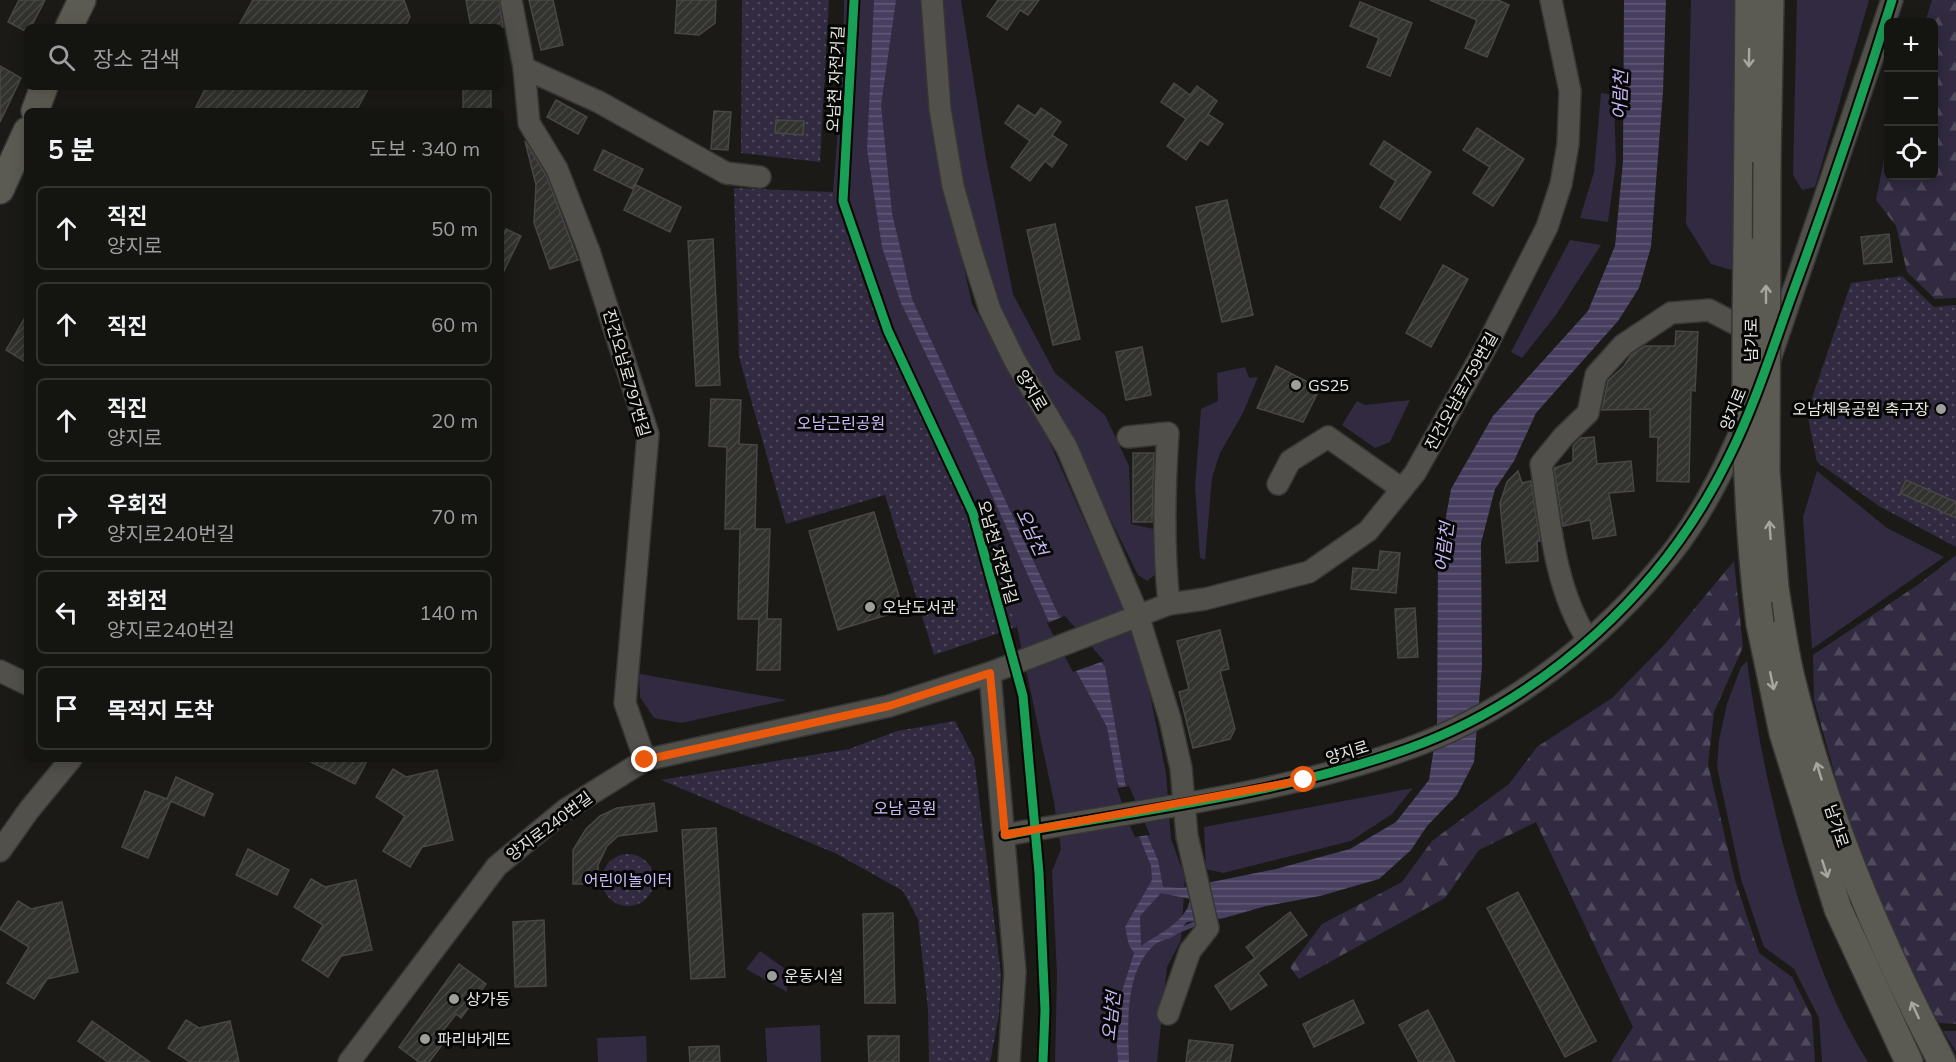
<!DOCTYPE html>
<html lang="ko">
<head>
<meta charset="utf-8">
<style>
	body { margin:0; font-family:Mulish,"Noto Sans KR",sans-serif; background:#21211f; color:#f1f3f6 }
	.controls { position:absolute; right:18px; top:18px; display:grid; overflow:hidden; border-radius:9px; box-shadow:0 3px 15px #0003 }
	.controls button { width:54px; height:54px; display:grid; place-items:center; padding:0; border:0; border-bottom:2px solid #333331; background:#141411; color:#f1f3f6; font:30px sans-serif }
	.stop { position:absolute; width:18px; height:18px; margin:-14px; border:4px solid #ea580c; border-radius:50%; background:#fff }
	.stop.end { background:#ea580c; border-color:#fff; box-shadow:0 2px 6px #0008 }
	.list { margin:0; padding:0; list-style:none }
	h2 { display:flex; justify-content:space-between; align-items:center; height:78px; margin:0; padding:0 24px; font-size:26px }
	h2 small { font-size:20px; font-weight:400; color:#9d9e9f }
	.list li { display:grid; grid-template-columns:39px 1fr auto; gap:18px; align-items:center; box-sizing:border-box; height:84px; margin:0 12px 12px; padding:0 12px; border:2px solid #333331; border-radius:9px }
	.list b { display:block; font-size:22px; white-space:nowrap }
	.list p { margin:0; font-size:20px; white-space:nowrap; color:#9d9e9f }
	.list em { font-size:20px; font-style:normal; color:#9d9e9f }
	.icon { flex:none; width:33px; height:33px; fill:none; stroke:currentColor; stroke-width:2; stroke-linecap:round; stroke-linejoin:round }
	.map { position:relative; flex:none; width:1956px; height:1062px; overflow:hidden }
	.search { position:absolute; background:#141411; box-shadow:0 3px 15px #0003; left:24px; top:24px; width:480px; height:66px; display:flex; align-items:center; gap:15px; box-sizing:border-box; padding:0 21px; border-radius:9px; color:#9d9e9f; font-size:22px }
	.panel { position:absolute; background:#141411; box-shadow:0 3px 15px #0003; left:24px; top:108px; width:480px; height:654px; border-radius:9px }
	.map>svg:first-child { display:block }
	.green { fill:#312a41 }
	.forest { fill:url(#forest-firs) }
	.park { fill:url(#park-dots) }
	.water { fill:url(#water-rules); fill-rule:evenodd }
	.pier { fill:#1b1a17 }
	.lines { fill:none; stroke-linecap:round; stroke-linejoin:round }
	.stream { stroke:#483f60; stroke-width:5 }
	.building { fill:url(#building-hatch); stroke:#484745; stroke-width:1.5 }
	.minor-casing { stroke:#363634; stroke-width:24 }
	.major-casing { stroke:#363634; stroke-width:30 }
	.minor { stroke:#51504b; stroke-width:21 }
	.major { stroke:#5c5b53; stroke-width:27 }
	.major-bridge-casing { stroke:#363634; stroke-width:30; stroke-linecap:butt }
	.major-bridge { stroke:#5c5b53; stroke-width:27 }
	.cycleway-casing { stroke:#060604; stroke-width:13 }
	.cycleway { stroke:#1a9f57; stroke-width:9 }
	.oneway { stroke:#a7a7a2 }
	.route { stroke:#ea580c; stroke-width:8 }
	.poi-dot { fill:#9e9e9b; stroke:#060604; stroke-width:2 }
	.labels { text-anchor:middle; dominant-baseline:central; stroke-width:6; stroke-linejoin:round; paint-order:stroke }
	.street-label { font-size:16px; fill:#e5e5e2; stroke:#060604 }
	.poi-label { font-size:16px; fill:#e5e5e2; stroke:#060604; text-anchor:start }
	.park-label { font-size:16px; fill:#ccbbfc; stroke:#060604 }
	.water-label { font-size:18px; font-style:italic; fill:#c8b6f7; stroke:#060604 }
</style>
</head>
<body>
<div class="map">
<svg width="1956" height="1062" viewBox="0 0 1956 1062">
	<defs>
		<pattern id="forest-firs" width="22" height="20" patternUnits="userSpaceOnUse" patternTransform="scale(1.5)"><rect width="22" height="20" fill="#312a41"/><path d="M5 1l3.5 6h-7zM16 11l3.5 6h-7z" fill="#4f495c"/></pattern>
		<pattern id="park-dots" width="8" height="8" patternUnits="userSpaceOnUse" patternTransform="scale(1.5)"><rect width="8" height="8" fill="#312a41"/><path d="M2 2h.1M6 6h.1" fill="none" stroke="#4f495c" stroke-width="1.8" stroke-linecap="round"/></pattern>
		<pattern id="water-rules" width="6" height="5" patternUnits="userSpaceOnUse" patternTransform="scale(1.5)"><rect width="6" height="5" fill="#483f60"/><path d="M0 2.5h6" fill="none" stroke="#625b76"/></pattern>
		<pattern id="building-hatch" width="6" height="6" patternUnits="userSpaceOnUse" patternTransform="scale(1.5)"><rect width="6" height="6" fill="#32322f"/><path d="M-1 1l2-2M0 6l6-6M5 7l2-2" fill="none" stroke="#464643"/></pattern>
	</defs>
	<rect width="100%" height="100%" fill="#1b1a17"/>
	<g class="green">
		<polygon points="844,0 926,0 927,98 972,304 1045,432 1140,646 1166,773 1171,839 1185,877 1181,940 1167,967 1157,1062 1055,1062 1057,975 1052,871 1061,849 1054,802 1017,627 980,507 880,330 833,192 843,63"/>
		<polygon points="940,0 961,0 986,159 1013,294 1055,373 1105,415 1129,466 1131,524 1154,529 1156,574 1147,581 1138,575 1061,419 1029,371 997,307 973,240 944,86"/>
		<polygon points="1691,0 1738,0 1735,271 1711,264 1686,224"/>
		<polygon points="1797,0 1869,0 1815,187 1802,190 1793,175"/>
		<polygon points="1601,93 1614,95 1616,163 1608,222 1580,218 1594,172"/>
		<polygon points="1570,240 1601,245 1556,315 1522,358 1511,352"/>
		<polygon points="1245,367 1249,378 1258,377 1243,413 1220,453 1212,478 1205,560 1200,558 1195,486 1201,409 1218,401 1217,373"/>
		<polygon points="1410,400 1390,442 1375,448 1342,425 1357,401 1365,405"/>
		<polygon points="1817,471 1887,528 1944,557 1812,649 1803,517"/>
		<path d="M1747 661C1758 742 1775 820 1798 898 1816 957 1835 1010 1868 1062H1822L1819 1018 1794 969 1764 947 1741 879 1717 767 1719 740 1727 704 1741 667Z"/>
		<polygon points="639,674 640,674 787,700 681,723 654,718 640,697"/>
		<polygon points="1413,788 1392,814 1351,841 1223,873 1206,869 1204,827"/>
		<polygon points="760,951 787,970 787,992 746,969"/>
		<polygon points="820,1025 821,1062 767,1062 765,1028"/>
		<polygon points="1943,1031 1956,1031 1956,1052"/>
		<polygon points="646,1036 647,1062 598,1062 597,1038"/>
	</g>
	<g class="forest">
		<polygon points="1932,0 1956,0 1956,298 1935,299 1907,272 1896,226 1876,200 1888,139 1888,176 1934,176 1934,22 1925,22"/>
		<polygon points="1956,555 1956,1024 1939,1023 1917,990 1850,829 1814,700 1813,655 1919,584"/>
		<polygon points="1734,561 1743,647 1714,712 1708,764 1735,880 1759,953 1792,977 1812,1017 1815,1062 1611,1062 1633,1027 1536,822 1479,850 1445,898 1299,979 1290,967 1322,924 1402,882 1432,841 1509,784 1537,747 1612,698 1665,644"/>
	</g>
	<g class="park">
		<polygon points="742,0 829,0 820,162 741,153"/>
		<polygon points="734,188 833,192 880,330 980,507 1017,627 934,655 885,495 786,524 739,357"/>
		<polygon points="1902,276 1934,307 1956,305 1956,547 1879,506 1817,462 1807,413 1851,283"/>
		<polygon points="955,721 974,758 1001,975 999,1015 990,1062 929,1062 928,1009 918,919 903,891 837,854 661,780 849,749 897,731"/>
		<circle cx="628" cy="880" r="26"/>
	</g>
	<path class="water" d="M874 0H896L881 105 892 213 912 299 1058 614 1105 667 1126 788 1158 860 1163 887 1182 888 1276 869 1350 849 1396 822 1429 780 1437 728 1438 561 1451 489 1493 416 1588 311 1615 246 1623 161 1624 0H1666L1663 91 1651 247 1639 288 1618 321 1536 413 1514 461 1495 489 1481 543 1482 666 1474 762 1457 795 1427 826 1411 850 1379 879 1320 896 1266 906 1224 918 1187 922C1183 926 1179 933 1174 936 1168 940 1159 940 1153 946 1124 974 1128 1025 1129 1062H1118L1115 1014 1134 953 1129 945 1125 927 1152 880 1151 866 1117 781 1107 727 1049 622 960 424 901 303 882 247 867 149ZM1161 893 1190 899C1187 922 1158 934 1141 946L1140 916Z"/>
	<g class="pier">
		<polygon points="1065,616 1104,661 1073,672 1047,623"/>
		<polygon points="1129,786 1150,835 1135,837 1128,821 1117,788"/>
	</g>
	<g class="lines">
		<polyline class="stream" points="1175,932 1202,921"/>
	</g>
	<g class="building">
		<polygon points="19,0 45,0 31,27 27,27 27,32 8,22"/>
		<polygon points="253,0 404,0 410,17 405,27 238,27"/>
		<polygon points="466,0 499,0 503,27 471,27"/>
		<polygon points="529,0 553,0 563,45 541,50"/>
		<polygon points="677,0 716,0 715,23 699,35 675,33"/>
		<polygon points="998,0 1039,0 1028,15 1020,10 1007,30 987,16"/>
		<polygon points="1430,0 1498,0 1509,5 1487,57 1465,48 1477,20"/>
		<polygon points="1360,2 1412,23 1390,76 1367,67 1379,38 1350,26"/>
		<polygon points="0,66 21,78 0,122"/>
		<polygon points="1174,83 1190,95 1197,86 1217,101 1208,114 1223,124 1208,145 1200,140 1186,160 1167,146 1186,119 1161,102"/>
		<polygon points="206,87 369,87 356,111 194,111"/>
		<rect x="463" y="87" width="28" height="24"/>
		<polygon points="556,100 587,117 578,134 547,117"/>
		<polygon points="1018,105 1035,116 1041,108 1061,122 1052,135 1067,145 1052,167 1045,161 1030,181 1011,167 1030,141 1005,123"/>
		<polygon points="714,111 731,112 728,150 711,149"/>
		<polygon points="776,120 804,121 803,135 775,133"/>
		<polygon points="1477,128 1524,159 1493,206 1473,193 1490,167 1463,150"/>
		<polygon points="525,141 546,175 578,260 550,269 534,223 536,185"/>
		<polygon points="1384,141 1431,172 1400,220 1380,207 1396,181 1370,164"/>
		<polygon points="603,150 643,169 633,189 594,170"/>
		<polygon points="636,185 681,207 670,232 624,210"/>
		<polygon points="1227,200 1253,315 1222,322 1196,207"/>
		<polygon points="1055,224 1080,339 1053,345 1027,230"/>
		<polygon points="506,229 521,236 501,277 501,239"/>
		<polygon points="1889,234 1892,262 1864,264 1861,237"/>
		<polygon points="713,239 720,385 696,386 688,241"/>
		<polygon points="1443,265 1468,279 1431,347 1406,333"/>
		<polygon points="27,314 27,363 6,350"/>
		<polygon points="1676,331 1698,332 1695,391 1691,390 1689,482 1657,481 1658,437 1650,437 1650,409 1602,410 1608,381 1624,366 1631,355 1645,346 1675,346"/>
		<polygon points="1142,347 1151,395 1126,400 1116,352"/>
		<polygon points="1276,366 1320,388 1303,422 1257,408"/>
		<polygon points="711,399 741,400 739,444 757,445 755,529 770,529 767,619 781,619 780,670 757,670 759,619 738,619 740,529 725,529 727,447 709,446"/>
		<polygon points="1594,437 1597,464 1631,461 1634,491 1609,493 1616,535 1593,539 1590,520 1563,526 1554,468 1573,462 1573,446 1581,438"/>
		<polygon points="1133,453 1154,453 1152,522 1133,522"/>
		<polygon points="1518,471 1522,483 1531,481 1540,541 1537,541 1538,561 1506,563 1500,503 1507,482"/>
		<polygon points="1906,480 1956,502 1956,518 1900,493"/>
		<polygon points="874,512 903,610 838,630 809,531"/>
		<polygon points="1380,551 1400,553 1396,593 1351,589 1353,568 1378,570"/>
		<polygon points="1415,608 1418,657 1398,658 1395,609"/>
		<polygon points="1220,630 1229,669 1220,671 1235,729 1230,739 1193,748 1179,692 1189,689 1177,641"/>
		<polygon points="305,759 368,759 355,784"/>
		<polygon points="393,769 406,777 437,770 453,840 422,847 410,867 383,851 405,816 376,797"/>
		<polygon points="176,777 213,794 204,816 171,801 148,858 122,847 145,791 167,799"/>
		<polygon points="654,803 657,831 618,836 607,846 598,865 598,884 573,884 573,850 586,829 600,816 617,808"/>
		<polygon points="716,828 725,977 691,979 682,830"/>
		<polygon points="248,849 289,870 277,895 236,875"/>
		<polygon points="311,879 325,887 356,880 372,950 341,956 328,977 302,960 323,925 294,907"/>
		<polygon points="1518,892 1596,1041 1565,1057 1487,908"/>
		<polygon points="18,901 31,909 62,902 78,972 47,979 34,999 7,983 29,947 0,929"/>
		<polygon points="1290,912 1307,935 1258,973 1267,985 1231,1010 1215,986 1255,958 1246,947"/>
		<polygon points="893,913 895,1003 865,1003 863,914"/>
		<polygon points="544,920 546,986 515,987 513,922"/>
		<polygon points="459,964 486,984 461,1018 456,1014 439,1036 445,1041 429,1062 419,1062 399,1047"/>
		<polygon points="1353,1000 1364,1023 1314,1047 1303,1024"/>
		<polygon points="1428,1010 1455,1062 1419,1062 1399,1025"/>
		<polygon points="186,1020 199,1028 230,1021 239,1062 190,1062 168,1048"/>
		<polygon points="92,1021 150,1062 108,1062 78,1041"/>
		<polygon points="868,1036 899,1036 899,1062 869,1062"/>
		<polygon points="1189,1040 1233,1045 1230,1062 1186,1062"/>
		<polygon points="719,1046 720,1062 690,1062 689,1047"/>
	</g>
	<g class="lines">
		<defs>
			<g id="minor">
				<polyline points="511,0 524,68 529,123 557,169 589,251 648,434 625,703 645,760"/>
				<polyline points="932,0 940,109 953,186 971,250 990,310 1015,361 1067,448 1138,615 1170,719 1181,768 1187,836 1208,928 1190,951 1168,1014"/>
				<polyline points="524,68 599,102 726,173 760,177"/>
				<polyline points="1770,359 1892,0"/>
				<path d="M1128 437 1168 433C1164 491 1163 547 1169 604"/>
				<polyline points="1278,484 1290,461 1328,437 1402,489"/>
				<path d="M1588 640C1555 590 1550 523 1541 464L1563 437 1588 413 1596 375 1623 345 1671 313 1709 310 1757 335"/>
				<polyline points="0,671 27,684"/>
				<polyline points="990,673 1169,604 1205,599 1309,572 1368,531 1415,473 1486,347 1547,227 1561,184 1568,144 1570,91 1551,0"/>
				<path d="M1005 835C1139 810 1278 795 1407 749 1509 713 1604 638 1670 555 1702 515 1725 468 1745 421"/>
				<polyline points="0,851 29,810 71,759"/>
				<polyline points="349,1062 497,866 565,810 645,760 889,706 990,673 1015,972 1009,1062"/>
			</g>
			<g id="major">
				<polyline points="69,27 82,0"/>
				<polyline points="35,111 44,87"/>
				<polyline points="1767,162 1770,0"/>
				<polyline points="0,190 27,131"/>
				<polyline points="1747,251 1749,0"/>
				<path d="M1775 589C1780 618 1784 649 1791 678 1824 812 1878 941 1942 1062"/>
				<polyline points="1760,624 1783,733 1838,909 1909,1062"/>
			</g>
		</defs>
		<use href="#minor" class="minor-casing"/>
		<use href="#major" class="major-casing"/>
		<use href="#minor" class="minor"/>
		<use href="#major" class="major"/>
		<defs>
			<g id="major-bridge">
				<polyline points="1767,162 1766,472 1775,589"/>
				<path d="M1747 251C1745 376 1744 500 1760 624"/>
			</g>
		</defs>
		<use href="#major-bridge" class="major-bridge-casing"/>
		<use href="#major-bridge" class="major-bridge"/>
		<defs>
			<g id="cycleway">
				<polyline points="854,0 843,201 888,331 973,513 1023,696 1039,873 1045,1010 1043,1062"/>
				<path d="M1005 835C1139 810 1278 795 1407 749 1546 699 1665 589 1729 457 1757 401 1775 340 1797 281 1831 188 1863 94 1892 0"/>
			</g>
		</defs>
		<use href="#cycleway" class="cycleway-casing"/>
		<use href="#cycleway" class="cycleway"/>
	</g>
	<defs><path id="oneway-shaft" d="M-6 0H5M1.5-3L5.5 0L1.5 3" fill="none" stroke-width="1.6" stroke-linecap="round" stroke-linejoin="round" transform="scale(1.5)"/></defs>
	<g class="oneway">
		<use href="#oneway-shaft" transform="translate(1749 58) rotate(91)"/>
		<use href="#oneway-shaft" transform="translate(1766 294) rotate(-90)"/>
		<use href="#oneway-shaft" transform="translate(1770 530) rotate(-94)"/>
		<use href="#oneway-shaft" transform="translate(1772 681) rotate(78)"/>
		<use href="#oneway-shaft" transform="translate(1819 771) rotate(-107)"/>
		<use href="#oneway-shaft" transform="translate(1825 869) rotate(72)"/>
		<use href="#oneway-shaft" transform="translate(1915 1010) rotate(-115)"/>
	</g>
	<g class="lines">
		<polyline class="route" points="645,760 889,706 990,673 1005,835 1304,780"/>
	</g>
	<g class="poi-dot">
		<circle cx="1296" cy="385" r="6"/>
		<circle cx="1941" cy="409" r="6"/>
		<circle cx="870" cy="607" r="6"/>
		<circle cx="772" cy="976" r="6"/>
		<circle cx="454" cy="999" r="6"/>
		<circle cx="425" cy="1039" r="6"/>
	</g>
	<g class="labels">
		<g class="street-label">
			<text transform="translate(835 79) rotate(-87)">오남천 자전거길</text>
			<text transform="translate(1751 340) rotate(-90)">남가로</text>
			<text transform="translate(627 373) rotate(74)">진건오남로797번길</text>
			<text transform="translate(1032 390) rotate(59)">양지로</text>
			<text transform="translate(1461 391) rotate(-61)">진건오남로759번길</text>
			<text transform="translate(1733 409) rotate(-68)">양지로</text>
			<text transform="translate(998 552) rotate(74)">오남천 자전거길</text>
			<text transform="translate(1347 752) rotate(-17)">양지로</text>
			<text transform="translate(549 826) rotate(-37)">양지로240번길</text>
			<text transform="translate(1837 826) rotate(72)">남가로</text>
		</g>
		<g class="poi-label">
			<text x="1308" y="385">GS25</text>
			<text x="1929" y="409" text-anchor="end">오남체육공원 축구장</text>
			<text x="882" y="607">오남도서관</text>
			<text x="784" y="976">운동시설</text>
			<text x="466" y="999">상가동</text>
			<text x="437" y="1039">파리바게뜨</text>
		</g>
		<g class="park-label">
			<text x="841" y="423">오남근린공원</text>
			<text x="905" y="808">오남 공원</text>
			<text x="628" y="880">어린이놀이터</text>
		</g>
		<g class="water-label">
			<text transform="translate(1620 95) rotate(-88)">어람천</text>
			<text transform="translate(1032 532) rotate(65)">오남천</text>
			<text transform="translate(1444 547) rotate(-83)">어람천</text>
			<text transform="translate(1111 1016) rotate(-84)">오남천</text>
		</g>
	</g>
</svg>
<div class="controls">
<button>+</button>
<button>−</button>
<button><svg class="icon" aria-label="locate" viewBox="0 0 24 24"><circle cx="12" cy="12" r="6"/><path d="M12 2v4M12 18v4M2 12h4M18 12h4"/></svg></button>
</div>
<div class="stop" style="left:1304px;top:780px"></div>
<div class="stop end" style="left:645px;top:760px"></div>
<div class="search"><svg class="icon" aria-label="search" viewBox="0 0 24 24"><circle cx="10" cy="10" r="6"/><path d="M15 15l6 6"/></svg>장소 검색</div>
<section class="panel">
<h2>5 분<small>도보 · 340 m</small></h2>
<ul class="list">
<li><svg class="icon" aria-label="ahead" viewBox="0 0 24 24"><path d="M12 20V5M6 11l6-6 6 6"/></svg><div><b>직진</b><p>양지로</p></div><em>50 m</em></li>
<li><svg class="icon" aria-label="ahead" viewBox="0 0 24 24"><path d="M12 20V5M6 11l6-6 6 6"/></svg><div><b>직진</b></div><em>60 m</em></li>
<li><svg class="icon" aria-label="ahead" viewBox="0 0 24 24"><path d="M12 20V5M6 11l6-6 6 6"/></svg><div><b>직진</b><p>양지로</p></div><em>20 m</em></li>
<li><svg class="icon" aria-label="right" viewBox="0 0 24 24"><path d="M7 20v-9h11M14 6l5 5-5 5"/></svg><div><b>우회전</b><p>양지로240번길</p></div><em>70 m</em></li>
<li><svg class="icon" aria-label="left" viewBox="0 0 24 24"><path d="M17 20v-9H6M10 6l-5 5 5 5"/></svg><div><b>좌회전</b><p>양지로240번길</p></div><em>140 m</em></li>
<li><svg class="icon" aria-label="arrive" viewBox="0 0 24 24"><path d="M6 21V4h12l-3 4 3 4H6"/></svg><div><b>목적지 도착</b></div></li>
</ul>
</section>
</div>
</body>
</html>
